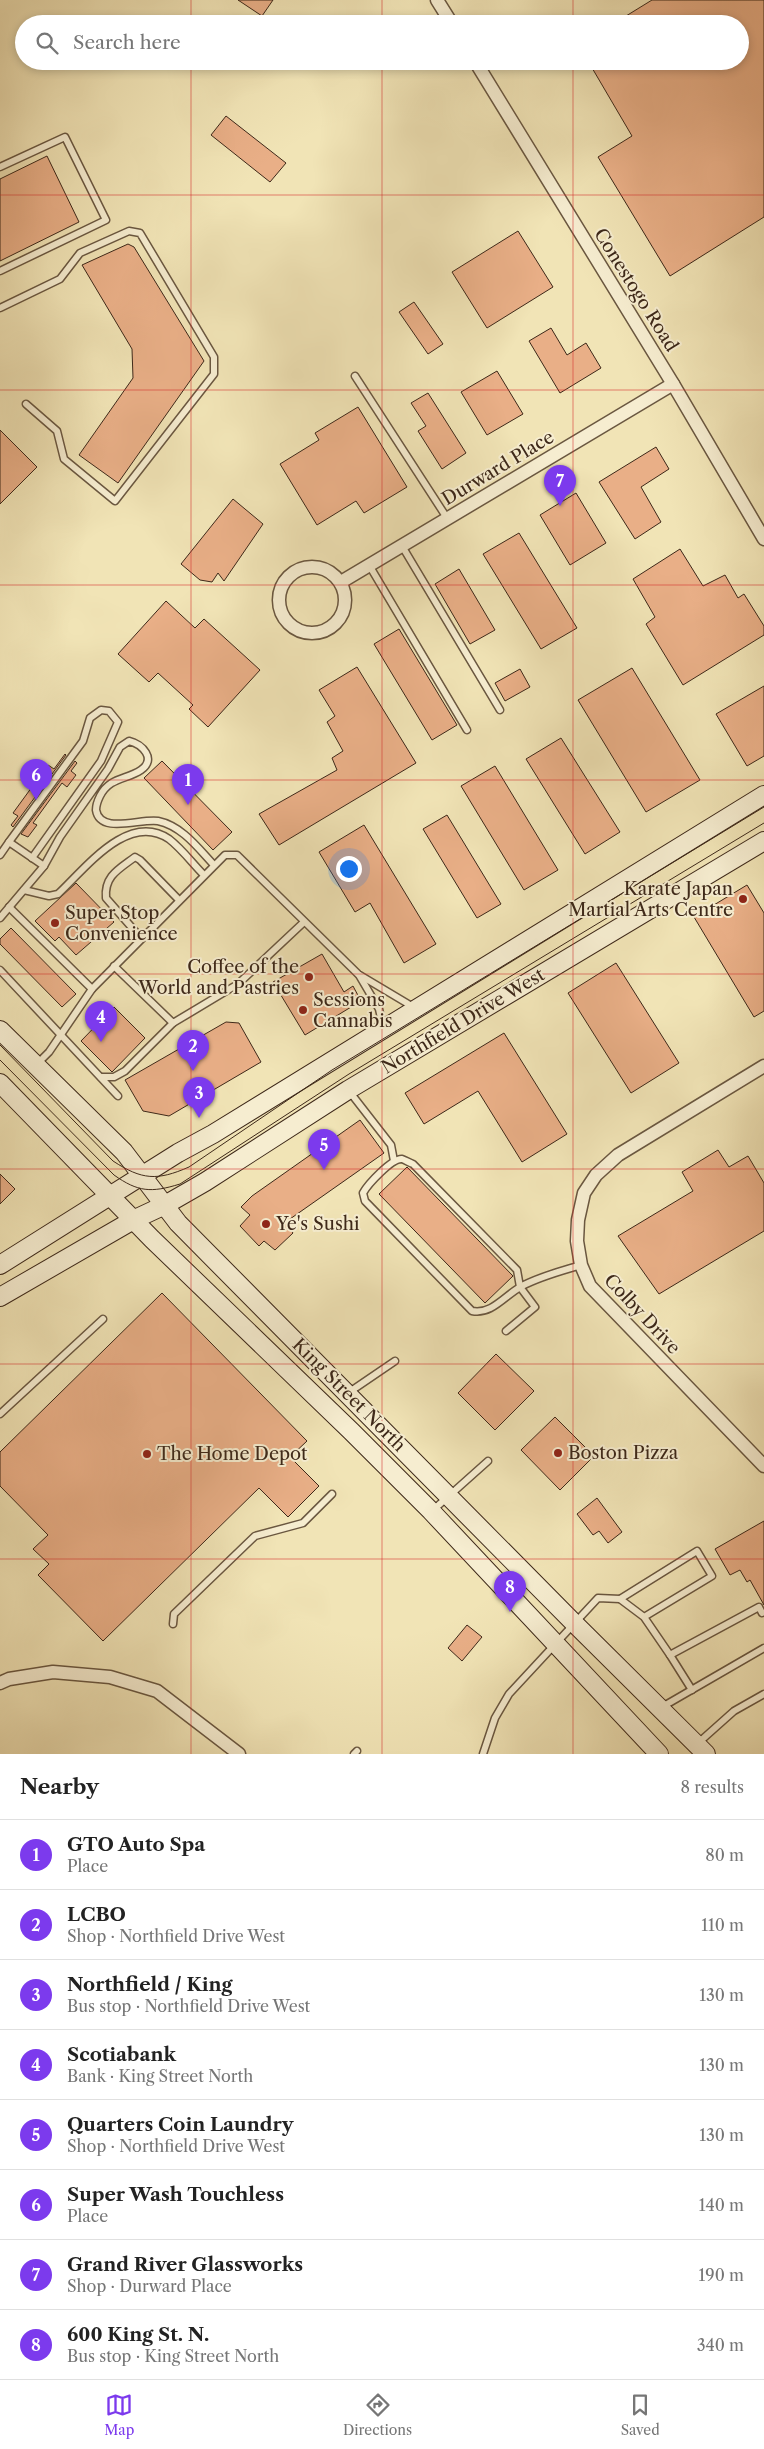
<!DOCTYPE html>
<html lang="en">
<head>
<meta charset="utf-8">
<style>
	body { margin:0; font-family:"Libre Caslon Text",serif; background:#f2f2f2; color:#222 }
	.you { position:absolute; left:348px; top:868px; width:18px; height:18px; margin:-12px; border:4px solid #fff; border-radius:50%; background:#1a73e8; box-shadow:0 0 0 8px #1a73e833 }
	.badge { display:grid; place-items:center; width:32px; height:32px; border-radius:50%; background:#7c3aed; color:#fff; font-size:16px; font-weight:700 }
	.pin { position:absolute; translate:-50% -41px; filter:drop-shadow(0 1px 2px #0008) }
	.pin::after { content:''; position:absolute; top:26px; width:18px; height:15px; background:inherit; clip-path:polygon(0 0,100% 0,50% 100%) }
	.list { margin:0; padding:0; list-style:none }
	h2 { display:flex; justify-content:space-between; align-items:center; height:65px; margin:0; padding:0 20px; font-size:21px }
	h2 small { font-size:16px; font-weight:400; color:#767676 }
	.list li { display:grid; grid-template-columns:32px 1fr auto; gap:15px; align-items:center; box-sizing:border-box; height:70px; padding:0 20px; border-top:1px solid #e0e0e0 }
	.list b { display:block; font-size:19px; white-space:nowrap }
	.list p { margin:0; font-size:16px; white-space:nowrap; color:#767676 }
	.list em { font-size:16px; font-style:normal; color:#767676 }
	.icon { flex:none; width:28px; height:28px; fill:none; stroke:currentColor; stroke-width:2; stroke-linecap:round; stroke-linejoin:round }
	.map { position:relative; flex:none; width:764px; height:1754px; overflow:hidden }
	.search { position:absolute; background:#fff; box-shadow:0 2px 8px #0003; left:15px; right:15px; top:15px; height:55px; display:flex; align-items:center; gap:12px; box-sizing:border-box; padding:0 18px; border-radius:28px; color:#767676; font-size:19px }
	.sheet { height:625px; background:#fff }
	nav { display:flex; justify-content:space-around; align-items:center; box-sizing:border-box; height:70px; border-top:1px solid #e0e0e0; background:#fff; font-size:14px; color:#767676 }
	nav a { display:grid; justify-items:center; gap:2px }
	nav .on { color:#7c3aed }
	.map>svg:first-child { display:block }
	.building { fill:#e9af87; stroke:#3d2819 }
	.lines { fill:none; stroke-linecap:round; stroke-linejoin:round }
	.service-casing { stroke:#6a5740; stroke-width:9 }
	.minor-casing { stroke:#6a5740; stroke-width:15 }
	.secondary-casing { stroke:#3d2819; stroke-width:20 }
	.service { stroke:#f6edd0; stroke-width:6 }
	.minor { stroke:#f6edd0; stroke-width:12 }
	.secondary { stroke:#f6edd0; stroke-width:18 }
	.tram { stroke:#3d2819; stroke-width:1 }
	.grid { fill:none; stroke:#d62828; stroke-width:1; stroke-opacity:0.55 }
	.poi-dot { fill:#8f2418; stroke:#f6edd0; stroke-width:2 }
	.labels { text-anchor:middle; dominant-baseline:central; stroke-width:4; stroke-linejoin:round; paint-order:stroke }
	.street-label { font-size:18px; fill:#3d2819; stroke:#f6edd0 }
	.poi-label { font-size:18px; fill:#3d2819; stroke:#f6edd0; text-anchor:start }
</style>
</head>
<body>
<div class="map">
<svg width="764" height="1754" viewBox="0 0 764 1754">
	<rect width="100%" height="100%" fill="#f1e4b6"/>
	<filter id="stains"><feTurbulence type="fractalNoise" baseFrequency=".004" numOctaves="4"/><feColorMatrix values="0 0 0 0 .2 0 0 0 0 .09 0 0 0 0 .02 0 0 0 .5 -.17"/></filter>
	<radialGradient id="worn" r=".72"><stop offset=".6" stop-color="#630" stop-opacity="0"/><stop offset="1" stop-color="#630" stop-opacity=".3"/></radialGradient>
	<g class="building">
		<polygon points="238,0 273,0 262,16"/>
		<polygon points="652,0 764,0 764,217 670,276 598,157 632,136 588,61 740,61 740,24 613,24"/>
		<polygon points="226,116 286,163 270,182 211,135"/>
		<polygon points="47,156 79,222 0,261 0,179"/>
		<polygon points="518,231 553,287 487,328 452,272"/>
		<polygon points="128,244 134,247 204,361 118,483 79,455 133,378 132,349 82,265"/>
		<polygon points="414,302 443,344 428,354 399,312"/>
		<polygon points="551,328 567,355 586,343 601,368 560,393 529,341"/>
		<polygon points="497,371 523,414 487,435 461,392"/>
		<polygon points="428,393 466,453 442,469 418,431 426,426 411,403"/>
		<polygon points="358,407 407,487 364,513 356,501 317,525 280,464 319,440 315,433"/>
		<polygon points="0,430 37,467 0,504"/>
		<polygon points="656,447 669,469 641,487 661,522 635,539 599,482"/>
		<polygon points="576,493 606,543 570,565 540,515"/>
		<polygon points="233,499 263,524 224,581 218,573 212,582 200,580 181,564"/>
		<polygon points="519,533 577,628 541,649 483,554"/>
		<polygon points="680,549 703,586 725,575 738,598 744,594 764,626 764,635 683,685 646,624 655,617 633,579"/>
		<polygon points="459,569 495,630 470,644 435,584"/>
		<polygon points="166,601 195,628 204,619 260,670 208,727 189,709 193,705 158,673 149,682 118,654"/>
		<polygon points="399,629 457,725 432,740 374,644"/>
		<polygon points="357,667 416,763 279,845 259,814 337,770 332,758 343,751 327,722 335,716 319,690"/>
		<polygon points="632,668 700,780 646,812 578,700"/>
		<polygon points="520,669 530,687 505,701 495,683"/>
		<polygon points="764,686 764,756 747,766 716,714"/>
		<polygon points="561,738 620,832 585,854 526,759"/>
		<polygon points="65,754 66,755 13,827 11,825 18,816 13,813 48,765 54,769"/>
		<polygon points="75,761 77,763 71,771 76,775 67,787 62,783 33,823 37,825 28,837 21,834"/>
		<polygon points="162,761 232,832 213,850 144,778"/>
		<polygon points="495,766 558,870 524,890 461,786"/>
		<polygon points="447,815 501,904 477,918 423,829"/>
		<polygon points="364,825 436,944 404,963 370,903 355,912 319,852"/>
		<polygon points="76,883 114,922 76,955 59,937 55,941 35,921"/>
		<polygon points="747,885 764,913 764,1011 754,1017 694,917"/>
		<polygon points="11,928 76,994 62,1007 0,944 0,939"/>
		<polygon points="322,954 344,992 353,986 361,1001 305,1035 273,982"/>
		<polygon points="616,963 679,1063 631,1093 568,993"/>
		<polygon points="114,1007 145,1038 112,1072 81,1041"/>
		<polygon points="226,1022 239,1023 261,1062 169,1116 143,1111 125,1080"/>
		<polygon points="504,1033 567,1134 522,1162 478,1091 424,1124 405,1093"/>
		<polygon points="360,1120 384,1153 290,1219 293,1222 288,1226 293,1233 275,1250 264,1241 259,1246 240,1226 250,1215 241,1207 252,1196"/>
		<polygon points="718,1150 729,1167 748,1156 764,1183 764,1231 659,1294 618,1236 693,1191 682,1172"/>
		<polygon points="407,1167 513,1276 485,1303 379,1194"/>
		<polygon points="0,1174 15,1189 0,1204"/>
		<polygon points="162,1293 307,1441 290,1457 319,1486 288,1517 259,1488 103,1641 38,1575 49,1564 33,1549 48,1535 0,1486 0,1452"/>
		<polygon points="496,1354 534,1391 495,1430 458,1393"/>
		<polygon points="555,1417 594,1456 560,1490 521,1450"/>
		<polygon points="597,1498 622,1532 608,1543 599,1531 593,1535 577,1514"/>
		<polygon points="764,1521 764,1605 750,1580 747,1582 740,1570 730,1575 715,1549"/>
		<polygon points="467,1625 482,1637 462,1661 448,1648"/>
	</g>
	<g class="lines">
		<defs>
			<g id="service">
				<polyline points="0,167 65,137 106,220 0,271"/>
				<polyline points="0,308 60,279 80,253 129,231 140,233 214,357 214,374 115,501 64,459 57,431 26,404"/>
				<polyline points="355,376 447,518"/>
				<polyline points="402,546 500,710"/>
				<polyline points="369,565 467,730"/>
				<polyline points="9,842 83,741 90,718 101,710 109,711 118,722 101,761 32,858"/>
				<polyline points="0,855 9,842 44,866"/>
				<path d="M24 890 49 896 58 894C85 869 128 811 169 839 182 849 193 864 204 875"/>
				<polyline points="9,907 92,989"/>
				<path d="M0 918 44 866 60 837 108 769 120 747 129 741C142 744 157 759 141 770 126 780 110 777 100 796 98 800 96 805 96 810 100 835 141 818 158 821 182 826 198 848 214 865"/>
				<path d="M141 938 106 898C104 876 119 869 135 857L140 860 179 900"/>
				<polyline points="114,966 173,1023 238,984 304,922"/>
				<polyline points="0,970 118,1096"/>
				<polyline points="359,975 379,1009 383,1027"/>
				<polyline points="37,1064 49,1052 92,989 225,855 237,855 358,974 415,1008"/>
				<polyline points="101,1077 114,1077 125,1071 173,1023"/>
				<polyline points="349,1091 391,1145 394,1161"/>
				<path d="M506 1331 535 1307 520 1287 517 1270 413 1164C410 1163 405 1160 402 1159 392 1158 368 1184 363 1193L365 1201 472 1311C492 1315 505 1295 522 1286 541 1276 561 1271 581 1265"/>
				<polyline points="348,1393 395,1361"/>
				<polyline points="0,1414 103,1319"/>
				<polyline points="432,1511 488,1461"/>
				<polyline points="644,1617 620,1599 697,1551 712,1576 644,1617 670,1655"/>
				<polyline points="173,1624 174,1614 255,1536 303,1523 332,1494"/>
				<polyline points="692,1690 670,1655 759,1607 762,1613"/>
				<polyline points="662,1707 764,1648"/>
				<polyline points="697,1744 734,1711 764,1694"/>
				<polyline points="354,1754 357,1751"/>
				<polyline points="483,1754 495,1718 509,1694 598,1598 620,1599"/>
			</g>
			<g id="minor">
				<polyline points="437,0 452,24"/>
				<polyline points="475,61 673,384 764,539"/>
				<circle cx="312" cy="600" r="33"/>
				<polyline points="341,582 673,384"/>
				<polyline points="764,1066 618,1155 596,1175 584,1193 578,1220 577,1241 581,1265 590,1286 764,1466"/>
				<polyline points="0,1683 9,1679 53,1672 110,1677 157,1691 239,1754"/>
			</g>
			<g id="secondary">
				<polyline points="0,1030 124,1152 178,1223 574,1623 706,1754"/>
				<polyline points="0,1083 152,1239 351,1431 431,1511 659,1754"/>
				<polyline points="0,1265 178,1153 213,1134 764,795"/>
				<polyline points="0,1297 135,1219 165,1205 205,1182 348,1090 764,841"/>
			</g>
		</defs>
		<use href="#service" class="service-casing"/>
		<use href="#minor" class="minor-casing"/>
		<use href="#secondary" class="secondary-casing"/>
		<use href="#service" class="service"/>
		<use href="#minor" class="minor"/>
		<use href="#secondary" class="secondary"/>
		<g class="tram">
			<path d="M0 1045 113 1161C142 1180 157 1181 189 1167L332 1070 764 807"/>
			<path d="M0 1060 114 1175C138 1192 151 1193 180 1184L349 1074 764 823"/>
		</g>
	</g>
	<path class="grid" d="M191 0V24M382 0V24M573 0V24M191 61V1754M382 61V1754M573 61V1754M0 195H764M0 390H764M0 585H764M0 780H764M0 974H764M0 1169H764M0 1364H764M0 1559H764"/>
	<g class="poi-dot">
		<circle cx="743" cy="899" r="5"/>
		<circle cx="55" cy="923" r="5"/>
		<circle cx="309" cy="977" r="5"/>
		<circle cx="303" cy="1010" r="5"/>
		<circle cx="266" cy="1224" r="5"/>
		<circle cx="558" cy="1453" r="5"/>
		<circle cx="147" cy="1454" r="5"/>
	</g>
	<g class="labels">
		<g class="street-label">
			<text transform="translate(636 290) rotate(58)">Conestogo Road</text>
			<text transform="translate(498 468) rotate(-31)">Durward Place</text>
			<text transform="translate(463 1021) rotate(-31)">Northfield Drive West</text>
			<text transform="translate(642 1314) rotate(47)">Colby Drive</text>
			<text transform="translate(349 1395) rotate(45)">King Street North</text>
		</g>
		<g class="poi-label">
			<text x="733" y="889" text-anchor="end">Karate Japan<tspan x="733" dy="21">Martial Arts Centre</tspan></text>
			<text x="65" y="913">Super Stop<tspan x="65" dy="21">Convenience</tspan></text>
			<text x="299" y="967" text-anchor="end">Coffee of the<tspan x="299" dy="21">World and Pastries</tspan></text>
			<text x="313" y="1000">Sessions<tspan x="313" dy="21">Cannabis</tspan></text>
			<text x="276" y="1224">Ye's Sushi</text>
			<text x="568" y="1453">Boston Pizza</text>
			<text x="157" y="1454">The Home Depot</text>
		</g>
	</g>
	<rect width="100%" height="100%" filter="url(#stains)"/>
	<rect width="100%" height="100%" fill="url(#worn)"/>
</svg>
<div class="you"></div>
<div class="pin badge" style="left:188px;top:805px">1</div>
<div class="pin badge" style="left:193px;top:1071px">2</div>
<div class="pin badge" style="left:199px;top:1118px">3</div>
<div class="pin badge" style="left:101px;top:1042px">4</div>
<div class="pin badge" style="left:324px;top:1170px">5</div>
<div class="pin badge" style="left:36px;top:800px">6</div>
<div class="pin badge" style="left:560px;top:506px">7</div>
<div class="pin badge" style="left:510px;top:1612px">8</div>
<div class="search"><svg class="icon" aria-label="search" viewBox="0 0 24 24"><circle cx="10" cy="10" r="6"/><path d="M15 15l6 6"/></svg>Search here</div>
</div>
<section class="sheet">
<h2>Nearby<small>8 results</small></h2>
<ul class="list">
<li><span class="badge">1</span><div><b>GTO Auto Spa</b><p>Place</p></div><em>80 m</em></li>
<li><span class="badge">2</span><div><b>LCBO</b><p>Shop · Northfield Drive West</p></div><em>110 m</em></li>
<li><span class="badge">3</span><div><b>Northfield / King</b><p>Bus stop · Northfield Drive West</p></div><em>130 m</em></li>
<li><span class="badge">4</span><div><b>Scotiabank</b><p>Bank · King Street North</p></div><em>130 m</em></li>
<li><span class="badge">5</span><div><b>Quarters Coin Laundry</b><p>Shop · Northfield Drive West</p></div><em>130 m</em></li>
<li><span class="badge">6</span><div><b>Super Wash Touchless</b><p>Place</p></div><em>140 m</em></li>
<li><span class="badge">7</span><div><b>Grand River Glassworks</b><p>Shop · Durward Place</p></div><em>190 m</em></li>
<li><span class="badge">8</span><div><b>600 King St. N.</b><p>Bus stop · King Street North</p></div><em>340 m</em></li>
</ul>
</section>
<nav>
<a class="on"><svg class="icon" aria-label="map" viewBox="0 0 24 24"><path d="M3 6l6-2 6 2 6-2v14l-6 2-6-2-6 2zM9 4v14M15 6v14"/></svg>Map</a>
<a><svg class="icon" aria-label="directions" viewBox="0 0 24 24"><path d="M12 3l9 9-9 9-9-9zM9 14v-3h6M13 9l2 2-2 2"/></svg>Directions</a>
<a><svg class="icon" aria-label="saved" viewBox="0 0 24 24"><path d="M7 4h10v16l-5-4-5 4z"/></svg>Saved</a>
</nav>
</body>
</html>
